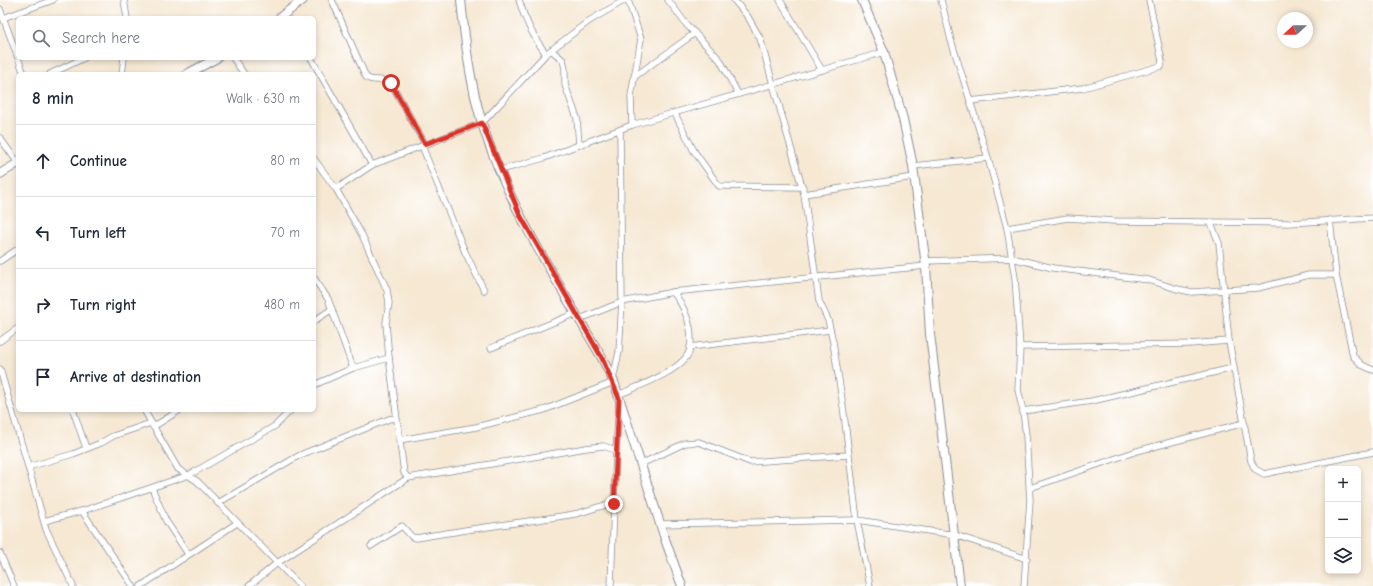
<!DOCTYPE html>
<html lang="en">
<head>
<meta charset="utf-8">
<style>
	body { margin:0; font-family:"Comic Neue",sans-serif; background:#f2f2f3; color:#1f2937 }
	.controls { position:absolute; right:12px; bottom:12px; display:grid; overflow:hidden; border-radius:6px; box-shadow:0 2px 6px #0003 }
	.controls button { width:36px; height:36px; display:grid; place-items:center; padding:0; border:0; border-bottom:1px solid #e0e1e3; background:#fff; color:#1f2937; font:20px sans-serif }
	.compass { position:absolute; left:1277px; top:12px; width:36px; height:36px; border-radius:50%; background:#fff; box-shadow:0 2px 6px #0003; rotate:248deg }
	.stop { position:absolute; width:12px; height:12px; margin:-9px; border:3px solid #d93025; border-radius:50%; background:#fff }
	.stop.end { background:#d93025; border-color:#fff; box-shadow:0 1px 4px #0008 }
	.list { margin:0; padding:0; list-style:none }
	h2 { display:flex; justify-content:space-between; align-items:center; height:52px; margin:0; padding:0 16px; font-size:17px }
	h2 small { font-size:13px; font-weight:400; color:#747a83 }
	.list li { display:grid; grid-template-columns:26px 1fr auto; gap:12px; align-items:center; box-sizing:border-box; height:72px; padding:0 16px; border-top:1px solid #e0e1e3 }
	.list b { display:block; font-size:15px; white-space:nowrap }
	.list em { font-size:13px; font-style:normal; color:#747a83 }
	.icon { flex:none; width:22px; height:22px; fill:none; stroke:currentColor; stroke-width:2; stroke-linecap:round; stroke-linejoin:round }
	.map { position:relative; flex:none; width:1373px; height:586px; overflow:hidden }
	.search { position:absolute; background:#fff; box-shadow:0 2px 6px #0003; left:16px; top:16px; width:300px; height:44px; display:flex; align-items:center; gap:10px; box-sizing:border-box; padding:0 14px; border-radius:6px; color:#747a83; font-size:15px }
	.panel { position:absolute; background:#fff; box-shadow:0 2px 6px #0003; left:16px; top:72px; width:300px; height:340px; border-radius:6px }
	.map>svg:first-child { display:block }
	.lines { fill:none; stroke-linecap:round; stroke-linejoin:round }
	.street-casing { stroke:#888c98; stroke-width:7 }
	.secondary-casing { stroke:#888c98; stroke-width:10 }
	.street { stroke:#fff; stroke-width:5.5 }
	.secondary { stroke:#fff; stroke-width:8 }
	.route { stroke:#d93025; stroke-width:5 }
</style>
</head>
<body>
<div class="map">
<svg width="1373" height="586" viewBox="0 0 1373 586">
	<rect width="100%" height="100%" fill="#fff"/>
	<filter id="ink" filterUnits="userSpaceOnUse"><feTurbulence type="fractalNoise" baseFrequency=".025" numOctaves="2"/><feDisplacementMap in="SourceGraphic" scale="8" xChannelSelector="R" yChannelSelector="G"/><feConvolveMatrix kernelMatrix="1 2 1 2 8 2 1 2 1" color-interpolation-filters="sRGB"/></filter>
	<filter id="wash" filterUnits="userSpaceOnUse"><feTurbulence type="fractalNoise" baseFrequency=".012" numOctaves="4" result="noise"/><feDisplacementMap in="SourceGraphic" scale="16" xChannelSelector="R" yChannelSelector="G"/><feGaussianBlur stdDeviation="0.9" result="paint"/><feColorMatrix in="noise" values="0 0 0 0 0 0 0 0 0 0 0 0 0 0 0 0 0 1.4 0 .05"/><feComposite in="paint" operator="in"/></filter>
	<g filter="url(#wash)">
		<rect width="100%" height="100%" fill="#f6e8d3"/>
	</g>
	<g filter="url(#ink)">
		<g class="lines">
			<defs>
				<g id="street">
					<polyline points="124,0 127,18"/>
					<path d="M332 0 366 77C372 83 382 77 391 83L425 144"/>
					<path d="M519 0C525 21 533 37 546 54"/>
					<polyline points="628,0 641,39 631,96 632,125"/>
					<polyline points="668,0 686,24 720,60 738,94"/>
					<polyline points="734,0 748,17 760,38 804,194 819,301 828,320 833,342 843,406 857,520 870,586"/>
					<polyline points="780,0 822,70"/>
					<polyline points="941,0 951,40 988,158 1007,228 1015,278 1020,347 1018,390 1023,411 1026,436 1030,500 1024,586"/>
					<polyline points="0,9 24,74"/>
					<polyline points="3,18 53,0"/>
					<polyline points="551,50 563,60 565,69 565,85 577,118 579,145"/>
					<polyline points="233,58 244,74"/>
					<polyline points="311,58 372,165"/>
					<polyline points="50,74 84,58"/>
					<polyline points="122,74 124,58"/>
					<polyline points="634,77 695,33"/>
					<polyline points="970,101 1083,88 1161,66 1162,61 1149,0"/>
					<polyline points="675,114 694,151 719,186 803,187"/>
					<polyline points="0,138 18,163"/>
					<polyline points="422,146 465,252 484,290"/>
					<polyline points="314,159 336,189 362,235 387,290 389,303 386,323 389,358 404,473 408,478"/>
					<polyline points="913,166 988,158"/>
					<polyline points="501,170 544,158 632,125 884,52"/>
					<polyline points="336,189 372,165 482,123 546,54 589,21 625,0"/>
					<polyline points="804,194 914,177"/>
					<polyline points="1330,220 1336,275 1353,356 1362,365 1373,370"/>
					<polyline points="1211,223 1219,243 1229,341 1251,461 1255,469 1264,474 1373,452"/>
					<polyline points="1007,228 1068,218 1114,221 1289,223 1373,218"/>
					<polyline points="0,261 18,249"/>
					<polyline points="926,261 1012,258 1053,268 1149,280 1177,289 1192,292 1258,288 1309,275 1336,275"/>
					<polyline points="314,278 328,299 353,368"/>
					<polyline points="580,319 622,302 673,292 926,266"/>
					<polyline points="314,321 332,309"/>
					<polyline points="0,341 18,328"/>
					<polyline points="690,347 830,330"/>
					<polyline points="1020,347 1189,344 1229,341"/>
					<polyline points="491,348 576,313"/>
					<polyline points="0,369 46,529 73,586"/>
					<polyline points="613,379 619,352 622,302 620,130"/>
					<polyline points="314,385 353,368 389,358"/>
					<path d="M618 395C636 387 682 371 689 352 692 345 691 335 690 328 687 314 682 303 673 292"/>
					<polyline points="73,410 86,448"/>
					<polyline points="144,410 178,469 197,481 300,586"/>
					<polyline points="1023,411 1092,401 1233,368"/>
					<polyline points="153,427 180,410"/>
					<polyline points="399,440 476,427 544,410 614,382"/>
					<polyline points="641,464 685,443 699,442 750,462 848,455"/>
					<polyline points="28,467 73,454 101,443 113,436 151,423"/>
					<polyline points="152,488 166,521 188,554"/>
					<polyline points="1030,488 1137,451 1244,423"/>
					<polyline points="218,503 300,455 389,419 396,418"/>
					<polyline points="82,511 133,586"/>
					<polyline points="44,521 82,511 189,475 275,426 291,410"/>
					<polyline points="660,524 857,520 955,535 1027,559"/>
					<path d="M371 546 402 526 412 537 417 538C468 529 518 523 569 515 585 513 598 505 614 504"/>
					<polyline points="0,553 14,586"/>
					<polyline points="141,586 237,523"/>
					<polyline points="249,586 277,563 408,478 586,448 603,446 616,450"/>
					<polyline points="611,586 616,450 619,402"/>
				</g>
				<g id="secondary">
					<path d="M461 0C465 41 470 83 482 123 508 207 558 282 602 358L614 382 666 542 682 586"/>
					<polyline points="862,0 884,52 903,119 913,166 926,266 930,334 960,586"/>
					<polyline points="279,18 303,0"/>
					<polyline points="187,74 217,58"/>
					<polyline points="0,174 18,163"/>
				</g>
			</defs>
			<use href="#street" class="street-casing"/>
			<use href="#secondary" class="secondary-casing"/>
			<use href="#street" class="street"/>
			<use href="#secondary" class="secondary"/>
		</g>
	</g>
	<g class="lines" filter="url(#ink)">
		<polyline class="route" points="391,83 425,144 482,123 520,215 602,358 619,398 614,504"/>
	</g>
</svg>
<div class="controls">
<button>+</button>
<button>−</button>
<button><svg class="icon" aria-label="layers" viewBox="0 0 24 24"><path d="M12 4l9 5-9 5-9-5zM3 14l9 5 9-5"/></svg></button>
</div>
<svg class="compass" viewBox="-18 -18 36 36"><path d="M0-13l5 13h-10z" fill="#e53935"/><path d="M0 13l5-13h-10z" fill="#747a83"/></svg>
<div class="stop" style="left:391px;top:83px"></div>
<div class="stop end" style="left:614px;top:504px"></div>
<div class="search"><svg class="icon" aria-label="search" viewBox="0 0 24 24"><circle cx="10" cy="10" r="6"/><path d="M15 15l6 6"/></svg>Search here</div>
<section class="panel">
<h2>8 min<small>Walk · 630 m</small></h2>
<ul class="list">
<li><svg class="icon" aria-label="ahead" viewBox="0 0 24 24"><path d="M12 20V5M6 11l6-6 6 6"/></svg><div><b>Continue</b></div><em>80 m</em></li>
<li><svg class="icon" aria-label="left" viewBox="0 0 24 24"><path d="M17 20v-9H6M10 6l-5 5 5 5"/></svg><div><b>Turn left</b></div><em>70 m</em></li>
<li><svg class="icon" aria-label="right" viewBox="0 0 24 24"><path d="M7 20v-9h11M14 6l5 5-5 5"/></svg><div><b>Turn right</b></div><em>480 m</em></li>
<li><svg class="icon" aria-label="arrive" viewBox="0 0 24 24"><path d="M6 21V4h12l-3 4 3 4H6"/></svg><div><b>Arrive at destination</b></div></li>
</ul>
</section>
</div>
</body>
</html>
